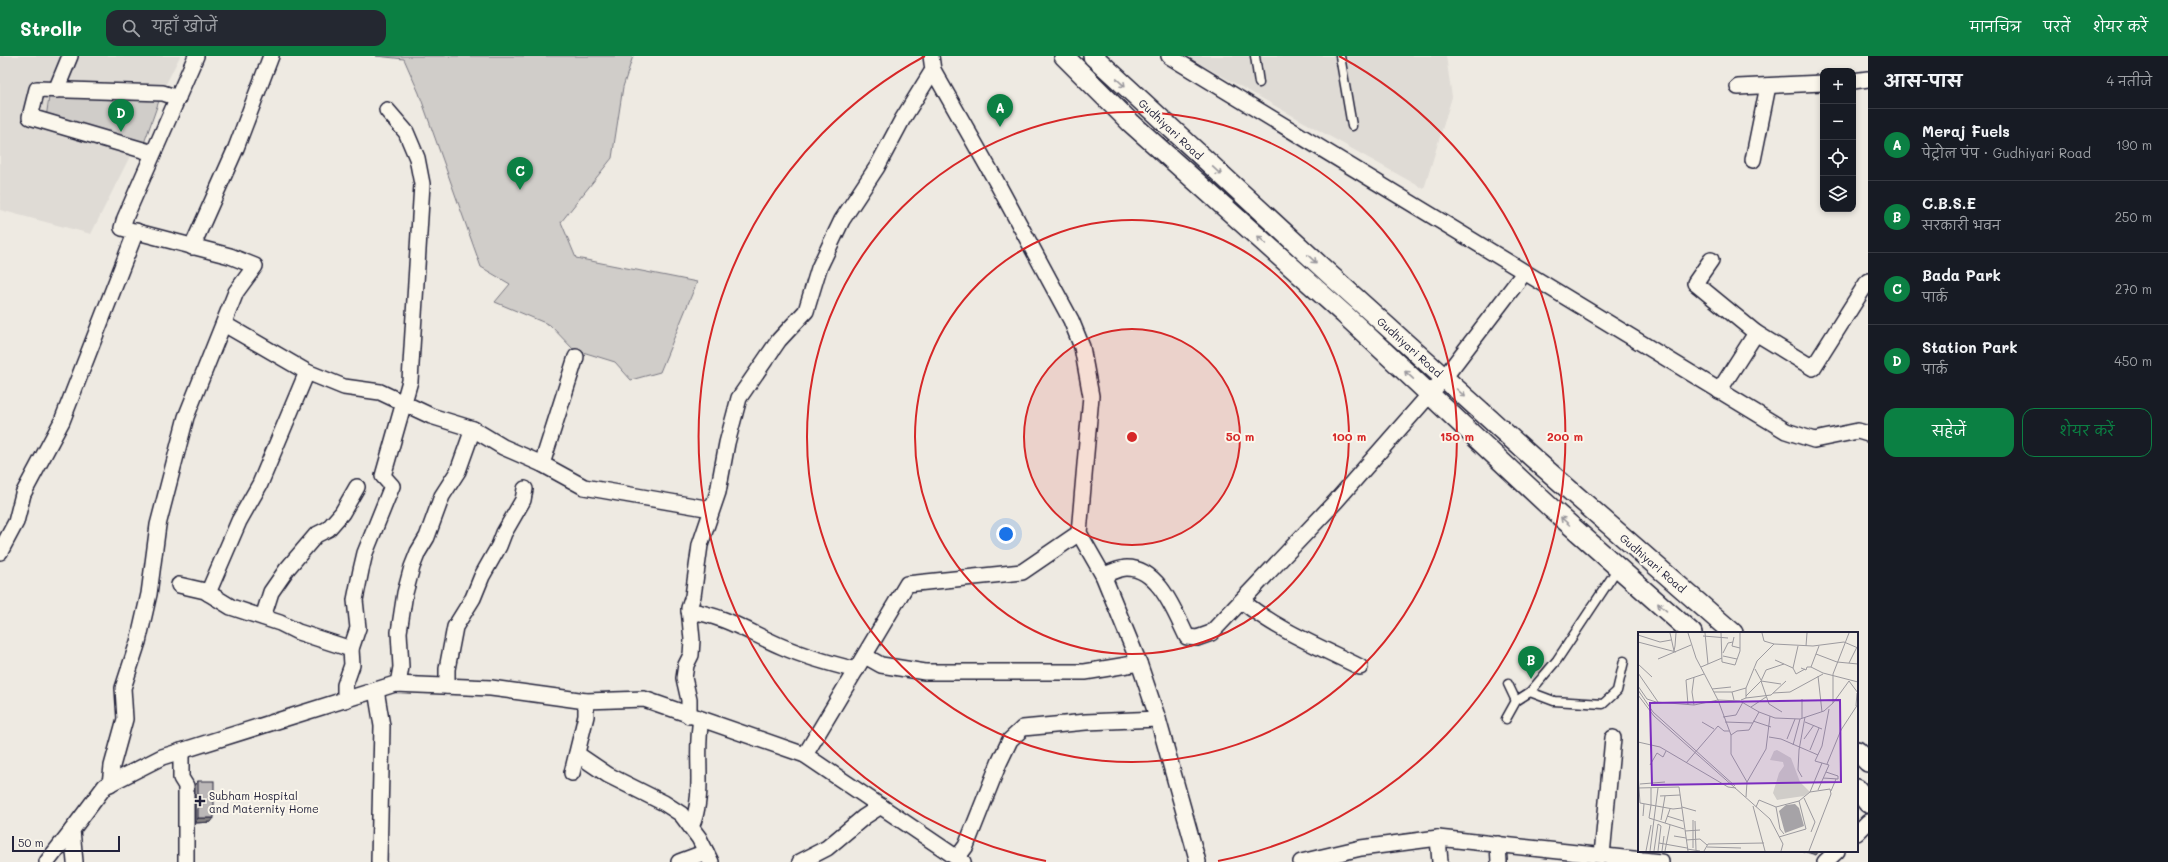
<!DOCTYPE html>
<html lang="hi">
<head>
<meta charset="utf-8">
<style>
	body { margin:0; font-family:Mali,"Playpen Sans Deva",sans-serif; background:#242831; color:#f1f3f6 }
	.controls { position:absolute; right:12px; top:12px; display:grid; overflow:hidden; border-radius:8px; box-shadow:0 2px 6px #0003 }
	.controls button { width:36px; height:36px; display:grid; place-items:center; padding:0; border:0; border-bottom:1px solid #363941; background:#171b24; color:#f1f3f6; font:20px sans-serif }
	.scale { position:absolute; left:12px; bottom:10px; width:108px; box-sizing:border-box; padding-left:4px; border:2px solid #22223b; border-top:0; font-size:11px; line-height:14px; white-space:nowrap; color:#22223b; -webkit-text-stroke:3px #fbf7ec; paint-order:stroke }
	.you { position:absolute; left:1006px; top:478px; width:14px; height:14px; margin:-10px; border:3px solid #fff; border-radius:50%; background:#1a73e8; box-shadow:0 0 0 6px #1a73e833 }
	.badge { display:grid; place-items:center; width:26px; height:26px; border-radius:50%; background:#0b8043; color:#fff; font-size:13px; font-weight:700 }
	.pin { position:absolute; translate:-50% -33px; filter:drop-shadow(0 1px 2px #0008) }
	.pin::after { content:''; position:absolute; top:21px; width:14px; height:12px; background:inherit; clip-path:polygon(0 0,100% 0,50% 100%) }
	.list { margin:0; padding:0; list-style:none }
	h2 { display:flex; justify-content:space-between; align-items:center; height:52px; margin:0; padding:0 16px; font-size:17px }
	h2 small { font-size:13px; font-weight:400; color:#9ea1a6 }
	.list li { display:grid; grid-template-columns:26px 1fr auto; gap:12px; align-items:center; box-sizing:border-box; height:72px; padding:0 16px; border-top:1px solid #363941 }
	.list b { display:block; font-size:15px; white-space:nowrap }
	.list p { margin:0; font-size:13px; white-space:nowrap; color:#9ea1a6 }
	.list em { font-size:13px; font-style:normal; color:#9ea1a6 }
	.actions { display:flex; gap:8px; padding:12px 16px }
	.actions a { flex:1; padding:9px 0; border:1px solid #0b8043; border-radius:12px; text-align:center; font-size:14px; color:#0b8043 }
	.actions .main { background:#0b8043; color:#fff }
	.icon { flex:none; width:22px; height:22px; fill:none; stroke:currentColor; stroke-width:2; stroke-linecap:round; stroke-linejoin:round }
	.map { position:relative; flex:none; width:1868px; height:806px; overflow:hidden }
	header { display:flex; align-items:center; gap:24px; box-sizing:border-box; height:56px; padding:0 20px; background:#0b8043; color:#fff }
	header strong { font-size:19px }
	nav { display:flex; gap:22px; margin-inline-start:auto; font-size:14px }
	.search { width:280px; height:36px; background:#242831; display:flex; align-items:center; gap:10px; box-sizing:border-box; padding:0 14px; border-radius:12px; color:#9ea1a6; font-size:15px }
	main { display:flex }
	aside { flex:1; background:#171b24 }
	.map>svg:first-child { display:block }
	.built { fill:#dfdbd5 }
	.green { fill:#d0cdc9; stroke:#797882 }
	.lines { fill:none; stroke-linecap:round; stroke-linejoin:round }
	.service-casing { stroke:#22223b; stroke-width:11 }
	.minor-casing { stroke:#22223b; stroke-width:18 }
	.tertiary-casing { stroke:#22223b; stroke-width:22 }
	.service { stroke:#fbf7ec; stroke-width:8 }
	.minor { stroke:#fbf7ec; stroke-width:15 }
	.tertiary { stroke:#fbf7ec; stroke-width:19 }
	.wall { fill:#a29e9e; stroke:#22223b }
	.shaded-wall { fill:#848181; stroke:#22223b }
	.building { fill:#bcb8b8; stroke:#22223b }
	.oneway { stroke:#99979c }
	.ring { fill:none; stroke:#d62828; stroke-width:2 }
	.poi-dot { fill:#22223b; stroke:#fbf7ec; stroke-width:1.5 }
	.labels { text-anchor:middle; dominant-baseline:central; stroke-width:4; stroke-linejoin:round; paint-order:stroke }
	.street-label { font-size:11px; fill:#22223b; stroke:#fbf7ec }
	.poi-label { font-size:11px; fill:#22223b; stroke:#fbf7ec; text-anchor:start }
	.inset-road { fill:none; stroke:#9c9a9f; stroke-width:1 }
	.view { fill:#7b2cbf; fill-opacity:0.15; stroke:#7b2cbf; stroke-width:2 }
	.inset-edge { fill:none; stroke:#22223b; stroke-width:2 }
	.centre { fill:#d62828; stroke:#fbf7ec; stroke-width:2 }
	.ring-label { font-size:12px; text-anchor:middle; font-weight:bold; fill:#d62828; stroke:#fbf7ec; stroke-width:4; stroke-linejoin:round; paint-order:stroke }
</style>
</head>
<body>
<header>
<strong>Strollr</strong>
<div class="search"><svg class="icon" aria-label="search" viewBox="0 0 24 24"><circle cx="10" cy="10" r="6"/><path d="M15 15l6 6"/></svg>यहाँ खोजें</div>
<nav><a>मानचित्र</a><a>परतें</a><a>शेयर करें</a></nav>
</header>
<main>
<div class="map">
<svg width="1868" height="806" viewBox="0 0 1868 806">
	<rect width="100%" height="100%" fill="#eeeae2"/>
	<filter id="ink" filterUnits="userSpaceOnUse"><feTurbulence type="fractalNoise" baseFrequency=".025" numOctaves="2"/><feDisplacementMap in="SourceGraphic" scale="8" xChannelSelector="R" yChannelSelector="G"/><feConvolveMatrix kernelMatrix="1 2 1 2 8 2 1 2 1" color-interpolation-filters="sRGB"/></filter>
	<g filter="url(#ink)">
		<g class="built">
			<polygon points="0,0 180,0 91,178 0,154"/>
			<polygon points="1186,0 1446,0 1452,41 1424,133"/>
		</g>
		<g class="green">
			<polygon points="376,0 633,0 623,31 612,102 561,166 576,202 697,226 660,316 631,324 615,306 573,293 550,269 495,246 510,228 481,211 419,37 404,3"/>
			<polygon points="49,41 160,42 143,90 46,62"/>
		</g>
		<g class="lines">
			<defs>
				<g id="service">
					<polyline points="1255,0 1259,27"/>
					<polyline points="1340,0 1352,70"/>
					<polyline points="1508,628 1516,645"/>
					<polyline points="1530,636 1554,645 1603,648 1617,635 1624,605"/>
					<polyline points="1506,663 1516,645 1530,636 1557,604 1618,512"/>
				</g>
				<g id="minor">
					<polyline points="931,0 933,14 996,125 1071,264 1082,291 1091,340 1079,477 1103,519 1139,607 1158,663 1198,806"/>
					<polyline points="1169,0 1786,375 1814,384 1858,375 1868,378"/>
					<polyline points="1853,25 1868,23"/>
					<polyline points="1738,31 1823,27"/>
					<polyline points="56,34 70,0"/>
					<polyline points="153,97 30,61 37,33 163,37 178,42"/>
					<polyline points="1753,104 1768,30"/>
					<polyline points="192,191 236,92 271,0"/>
					<polyline points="1711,204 1695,227 1756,277"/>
					<polyline points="224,268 307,316 344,331 380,336 431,360 473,373 503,391 542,408 584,431 711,453"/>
					<polyline points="1719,335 1756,277 1813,312 1868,225"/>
					<polyline points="542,408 576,301"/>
					<polyline points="0,496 16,466 23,438 62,365 136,175"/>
					<path d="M1103 519C1111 517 1119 512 1127 512 1159 512 1175 557 1187 581L1197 582 1211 577 1336 445 1444 322 1524 217"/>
					<polyline points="179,529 205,535 231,551 280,567 298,576 351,593"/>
					<polyline points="208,537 239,465 260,428 307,316"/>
					<path d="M1242 545C1277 574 1320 591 1360 611"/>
					<path d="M689 555C724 559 752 578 783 591 806 601 832 608 856 614"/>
					<polyline points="263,561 271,536 287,513 316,479 328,473 342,457 357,431"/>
					<polyline points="865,600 881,609 925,616 1085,616 1139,607"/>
					<polyline points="398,628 401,611 399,576 405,537 412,511 418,496 427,481 442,440 458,415 473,373"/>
					<polyline points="447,630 447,613 455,571 473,542 482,520 499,490 504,477 523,444 525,433"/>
					<polyline points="376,634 382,670 379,806"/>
					<polyline points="345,644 345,629 352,609 351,593 358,572 355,544 361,514 365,497 392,430 383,420 410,325 422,128 417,102 406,76 387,54"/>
					<polyline points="689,660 689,644 684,622 686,609 691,599 692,584 689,552 693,540 700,489 718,436 727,387 739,342 779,284 806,255 819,212 842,164 877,111 902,64 933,14"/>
					<polyline points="181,695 181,722 186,730 186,806"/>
					<polyline points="577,698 608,719 664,747 681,758 699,782 711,806"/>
					<polyline points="805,699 907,528 1022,516 1079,477"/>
					<polyline points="572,717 586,660 586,645"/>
					<polyline points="110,728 112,710 125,663 123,632 138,586 149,538 158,469 186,361 236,236 255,210 230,200 122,172 125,162 196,0"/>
					<path d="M691 771C706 738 694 699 701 664"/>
					<polyline points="1857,777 1868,766"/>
					<polyline points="1438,782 1440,806"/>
					<polyline points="1498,788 1499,806"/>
					<polyline points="1602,799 1613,682"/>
					<polyline points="957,802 966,790 999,707 1010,684 1023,672 1086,666 1158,663"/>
					<polyline points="47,806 72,774"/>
					<polyline points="75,806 72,774 105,730 162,701 395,628 491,632 586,645 644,643 805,699 963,806"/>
					<polyline points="679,806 706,796"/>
					<polyline points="800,806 827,792 864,761 881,750"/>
					<polyline points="1301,806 1361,792 1438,782 1661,806"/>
					<polyline points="1825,806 1837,795"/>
				</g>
				<g id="tertiary">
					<polyline points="1064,0 1131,67 1344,258 1552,453 1692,577"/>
					<polyline points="1093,0 1328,217 1533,402 1733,577"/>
					<polyline points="1857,695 1868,706"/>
					<polyline points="1857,733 1868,747"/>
				</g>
			</defs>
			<use href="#service" class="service-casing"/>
			<use href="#minor" class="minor-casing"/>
			<use href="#tertiary" class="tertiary-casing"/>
			<use href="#service" class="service"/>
			<use href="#minor" class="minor"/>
			<use href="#tertiary" class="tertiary"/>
		</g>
		<polygon class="wall" points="198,725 211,766 195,767 195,730"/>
		<g class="shaded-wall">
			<polygon points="198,762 214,762 211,766 195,767"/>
			<polygon points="1803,795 1819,795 1816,799"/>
		</g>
		<rect class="building" x="198" y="725" width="16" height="37"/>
		<defs><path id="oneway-shaft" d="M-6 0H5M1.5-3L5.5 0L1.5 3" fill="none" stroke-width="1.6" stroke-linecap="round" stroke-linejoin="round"/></defs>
		<g class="oneway">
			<use href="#oneway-shaft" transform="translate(1121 27) rotate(43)"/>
			<use href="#oneway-shaft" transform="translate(1217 115) rotate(43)"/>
			<use href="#oneway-shaft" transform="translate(1262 184) rotate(-138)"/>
			<use href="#oneway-shaft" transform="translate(1312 203) rotate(43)"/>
			<use href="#oneway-shaft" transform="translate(1409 319) rotate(-137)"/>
			<use href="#oneway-shaft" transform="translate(1461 337) rotate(42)"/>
			<use href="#oneway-shaft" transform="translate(1565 465) rotate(-138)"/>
			<use href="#oneway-shaft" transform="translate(1662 551) rotate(-139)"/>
		</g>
	</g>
	<circle cx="1132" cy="381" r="108" fill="#d62828" fill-opacity=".12"/>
	<g class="ring">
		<circle cx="1132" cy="381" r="108"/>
		<circle cx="1132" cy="381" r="217"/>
		<circle cx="1132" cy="381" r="325"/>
		<path d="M1046 805A433 433 0 0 1 925 0M1339 0A433 433 0 0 1 1218 805"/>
	</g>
	<path class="poi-dot" d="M198 739h4v4h4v4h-4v4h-4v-4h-4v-4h4z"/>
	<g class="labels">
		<g class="street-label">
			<text transform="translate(1171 73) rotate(43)">Gudhiyari Road</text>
			<text transform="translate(1410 291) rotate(42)">Gudhiyari Road</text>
			<text transform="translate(1653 507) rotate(41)">Gudhiyari Road</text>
		</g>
		<g class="poi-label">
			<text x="209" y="739">Subham Hospital<tspan x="209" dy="13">and Maternity Home</tspan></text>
		</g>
	</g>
	<g transform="translate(1638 576)">
		<rect width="220" height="220" fill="#eeeae2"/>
		<path d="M139 118 153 126 162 150 172 160 166 164 139 168 135 161 141 141 146 134 145 130 132 128 136 119Z" fill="#d0cdc9"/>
		<path d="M157 172 161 176 166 194 147 201 141 179 148 173Z" fill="#a6a3a7"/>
		<path class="inset-road" d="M32 1 36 19 37 14M50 1 58 26 80 68 93 103V122L109 150 108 165M67 1 70 32M83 1 84 30 97 33 102 19V1M124 1 126 9 136 12 175 14 206 10 220 16M0 3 22 10 33 8M65 4 90 6M96 5 94 14 102 16M0 10 38 20M37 14 38 1M160 14 155 36 158 42 167 37M168 14 169 1M85 21 90 11 95 10M178 22 199 30 220 32M85 24 99 27M20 27 53 13M137 28 155 36M211 31 219 15M0 32 14 45M63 35 84 26M173 35 181 14M163 36 168 38 169 35H173L185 41 220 50M117 37 123 48M0 41 20 70M180 44 184 80M0 54 9 67 18 70 56 73 80 68 102 69 121 80 137 86 162 87 186 79 195 71V42L211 1M74 57 93 55M0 58 15 80 97 154M76 60H94L96 68M94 60 108 56M135 61 152 60 185 42M0 63 16 84 132 187 145 212 143 219M108 64 123 49 143 52M108 66 133 63 148 49M164 67V86M103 68 108 66V56L119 29 136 12M195 71 211 49 220 61M50 73 48 48 66 42M56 73 54 60 56 45M218 74 219 61M113 75 128 65M144 80 131 72 123 49 128 38 146 32M85 85 98 83 105 70M115 89 133 95M64 90 76 97M87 90 115 91M167 90 184 97M93 103 99 99 111 98 121 80M131 105 143 107 180 123M149 107 157 87M166 107 176 93M0 110 22 115 90 155 98 156M155 113 162 87M172 118 181 96M48 131 80 94 86 99H91M189 132 203 98 220 72M12 133 19 121 25 125 28 119M0 141 2 171 35 177 44 176M164 145 160 138 161 118 167 85M185 146 200 147V144L188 140M109 150 128 117 132 84M2 152 27 150M0 156 41 155 50 219M180 158 191 133 177 129 184 114 191 77M193 159 198 147M172 160 184 131M22 164 42 163M166 166 177 190 173 200M13 173 11 186 46 197M13 173V156M115 174 127 219M44 175 58 179M118 175 121 168 138 175 161 169 172 160 192 157 193 162 171 219M138 175 142 197 146 202M5 184 6 172M29 184 45 189M23 188 27 164M55 188V216M57 189 58 218M27 191 32 177M47 199 62 198M36 204 48 206M141 205 168 197 161 169M48 208 62 207 69 213M21 211 49 216M69 215 103 216M49 217 62 219M8 219 13 193M12 219 20 156M16 219 20 192 23 194 20 219M24 219 26 204M27 219 32 193M66 219 70 212 126 211"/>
		<path class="view" d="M202 68 203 150 14 153 12 71Z"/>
		<rect width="220" height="220" class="inset-edge"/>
	</g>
	<circle cx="1132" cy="381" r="6" class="centre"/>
	<g class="ring-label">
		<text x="1240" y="385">50 m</text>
		<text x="1349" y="385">100 m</text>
		<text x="1457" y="385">150 m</text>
		<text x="1565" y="385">200 m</text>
	</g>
</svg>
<div class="controls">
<button>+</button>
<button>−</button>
<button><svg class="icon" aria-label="locate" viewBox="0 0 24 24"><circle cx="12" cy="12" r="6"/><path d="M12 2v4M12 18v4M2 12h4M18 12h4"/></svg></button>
<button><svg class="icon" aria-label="layers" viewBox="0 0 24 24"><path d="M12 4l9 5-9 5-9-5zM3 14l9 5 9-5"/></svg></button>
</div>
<div class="scale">50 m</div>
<div class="you"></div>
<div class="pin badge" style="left:1000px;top:71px">A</div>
<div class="pin badge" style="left:1531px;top:623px">B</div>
<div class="pin badge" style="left:520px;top:134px">C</div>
<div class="pin badge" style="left:121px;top:76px">D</div>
</div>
<aside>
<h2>आस-पास<small>4 नतीजे</small></h2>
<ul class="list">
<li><span class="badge">A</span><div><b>Meraj Fuels</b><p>पेट्रोल पंप · Gudhiyari Road</p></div><em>190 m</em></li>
<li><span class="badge">B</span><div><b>C.B.S.E</b><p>सरकारी भवन</p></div><em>250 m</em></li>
<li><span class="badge">C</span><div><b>Bada Park</b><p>पार्क</p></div><em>270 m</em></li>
<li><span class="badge">D</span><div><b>Station Park</b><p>पार्क</p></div><em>450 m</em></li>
</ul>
<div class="actions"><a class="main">सहेजें</a><a>शेयर करें</a></div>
</aside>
</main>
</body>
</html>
